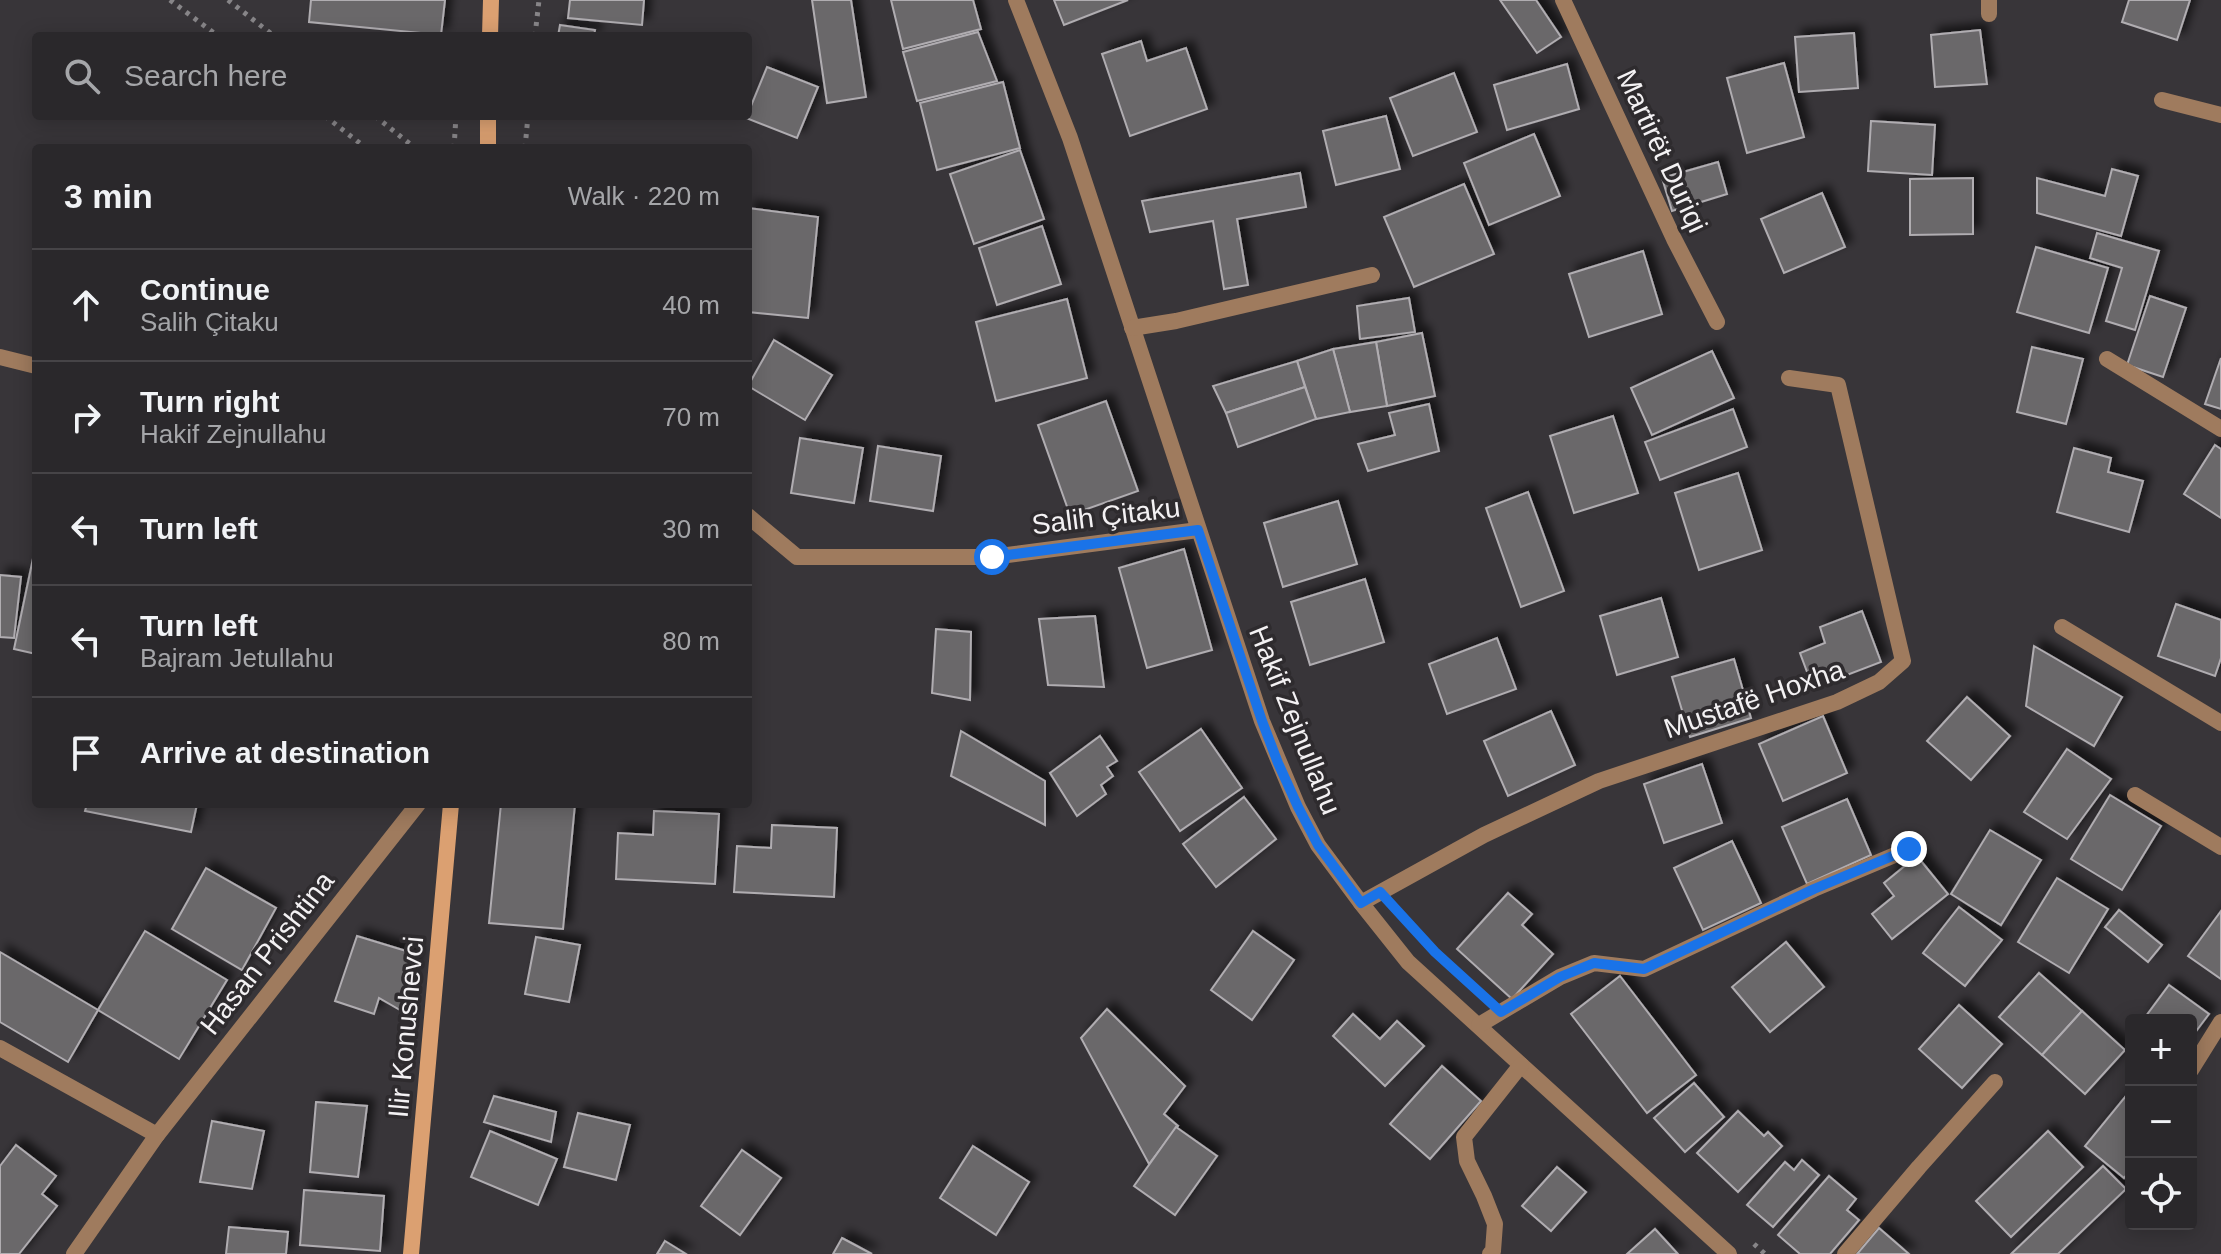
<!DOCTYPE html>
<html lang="en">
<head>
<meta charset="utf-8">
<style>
	body { margin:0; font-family:Helvetica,sans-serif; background:#323033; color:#f1f3f6 }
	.controls { position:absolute; right:24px; bottom:24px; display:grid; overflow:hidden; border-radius:8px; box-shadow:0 4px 20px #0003 }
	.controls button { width:72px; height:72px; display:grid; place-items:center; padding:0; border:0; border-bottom:2px solid #464447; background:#2a282b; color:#f1f3f6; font:40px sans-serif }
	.stop { position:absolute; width:24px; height:24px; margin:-18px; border:6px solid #1a73e8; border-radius:50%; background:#fff }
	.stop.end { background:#1a73e8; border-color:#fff; box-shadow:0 2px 8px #0008 }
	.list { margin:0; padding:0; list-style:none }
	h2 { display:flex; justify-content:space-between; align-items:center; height:104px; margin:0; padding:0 32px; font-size:34px }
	h2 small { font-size:26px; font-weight:400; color:#a5a6a9 }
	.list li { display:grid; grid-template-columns:52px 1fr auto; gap:24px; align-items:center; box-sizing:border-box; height:112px; padding:0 32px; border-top:2px solid #464447 }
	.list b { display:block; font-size:30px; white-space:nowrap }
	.list p { margin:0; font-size:26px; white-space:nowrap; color:#a5a6a9 }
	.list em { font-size:26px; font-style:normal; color:#a5a6a9 }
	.icon { flex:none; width:44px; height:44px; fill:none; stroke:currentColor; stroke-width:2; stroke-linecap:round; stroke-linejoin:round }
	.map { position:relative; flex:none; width:2221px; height:1254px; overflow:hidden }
	.search { position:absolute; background:#2a282b; box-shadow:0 4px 20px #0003; left:32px; top:32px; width:720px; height:88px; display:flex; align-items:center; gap:20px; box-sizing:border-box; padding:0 28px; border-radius:8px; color:#a5a6a9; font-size:30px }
	.panel { position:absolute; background:#2a282b; box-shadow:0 4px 20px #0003; left:32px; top:144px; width:720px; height:664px; border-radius:8px }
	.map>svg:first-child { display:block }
	.building { fill:#6a676b; stroke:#b0adb1; stroke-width:2; filter:url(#shadow) }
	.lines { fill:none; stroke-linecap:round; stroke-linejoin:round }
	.path { stroke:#878588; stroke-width:5; stroke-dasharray:4 6; stroke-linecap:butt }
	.lane { stroke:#9f7b5e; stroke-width:16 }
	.street { stroke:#9f7b5e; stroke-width:16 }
	.secondary { stroke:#dba071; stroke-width:16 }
	.route { stroke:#1a73e8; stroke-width:10 }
	.labels { text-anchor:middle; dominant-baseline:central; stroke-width:7; stroke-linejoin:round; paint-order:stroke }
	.street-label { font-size:28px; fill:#f3f1f3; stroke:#2e2b2e }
</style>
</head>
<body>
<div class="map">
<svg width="2221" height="1254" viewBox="0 0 2221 1254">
	<defs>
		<filter id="shadow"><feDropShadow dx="7" dy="-7" stdDeviation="4" flood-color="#0009"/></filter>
	</defs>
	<rect width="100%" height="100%" fill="#383539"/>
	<g class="building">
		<polygon points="311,0 445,0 441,35 309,22"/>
		<polygon points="570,0 644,0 642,25 568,18"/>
		<polygon points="812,0 851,0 866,97 827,103"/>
		<polygon points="891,0 973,0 981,29 903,49"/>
		<polygon points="1054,0 1128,0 1064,25"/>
		<polygon points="1500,0 1536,0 1561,37 1537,53"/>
		<polygon points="2129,0 2190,0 2177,40 2122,22"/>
		<polygon points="560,25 595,30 594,36 558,36"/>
		<polygon points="1980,30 1987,84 1935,87 1931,35"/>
		<polygon points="978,32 997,81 917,101 903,52"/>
		<polygon points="1854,33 1858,88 1799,92 1795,37"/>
		<polygon points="1141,41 1147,61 1186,48 1207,109 1130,136 1102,54"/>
		<polygon points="1784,63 1804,137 1747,153 1727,78"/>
		<polygon points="1567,64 1579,109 1507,130 1494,85"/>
		<polygon points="767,67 818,87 797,138 746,118"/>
		<polygon points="1454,73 1477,132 1413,156 1390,98"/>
		<polygon points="1003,82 1020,148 937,170 920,103"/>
		<polygon points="1386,116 1400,169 1336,185 1323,131"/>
		<polygon points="1871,121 1935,125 1932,175 1868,171"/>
		<polygon points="1534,134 1560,196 1489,225 1464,163"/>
		<polygon points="1020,150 1044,219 974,244 950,174"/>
		<polygon points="1718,162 1727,194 1672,211 1662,178"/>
		<polygon points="2112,169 2138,176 2121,236 2037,213 2037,178 2105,196"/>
		<polygon points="1300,173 1306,207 1237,219 1248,285 1224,289 1213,221 1150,232 1142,201"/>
		<polygon points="1973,178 1973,234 1910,235 1910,179"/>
		<polygon points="1464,184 1494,254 1414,287 1384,217"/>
		<polygon points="1822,193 1845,247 1784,273 1761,219"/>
		<polygon points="748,208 818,217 808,318 748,312"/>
		<polygon points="1042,226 1061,284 997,305 979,248"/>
		<polygon points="2097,233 2159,251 2135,330 2106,321 2122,268 2090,258"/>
		<polygon points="2036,247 2108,268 2089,333 2017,312"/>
		<polygon points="1643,251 1662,314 1589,337 1569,274"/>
		<polygon points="2150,296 2186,308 2163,377 2127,365"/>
		<polygon points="1409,298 1415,332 1360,339 1357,306"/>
		<polygon points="1067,299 1087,378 996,401 976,322"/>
		<polygon points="1422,333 1435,396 1387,406 1376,342"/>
		<polygon points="774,340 832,375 805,420 748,386"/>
		<polygon points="1376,342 1387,406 1350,412 1333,349"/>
		<polygon points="2032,347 2083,359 2066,424 2017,412"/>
		<polygon points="1333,349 1350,412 1316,419 1297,361"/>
		<polygon points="1712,351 1734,398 1652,435 1631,388"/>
		<polygon points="2221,358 2221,409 2205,404"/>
		<polygon points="1297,361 1305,387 1226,413 1213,386"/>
		<polygon points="1305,387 1316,419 1238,447 1226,413"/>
		<polygon points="1106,401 1138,491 1070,515 1038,425"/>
		<polygon points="1429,404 1439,451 1368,471 1358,444 1395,435 1389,413"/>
		<polygon points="1733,409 1747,447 1660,480 1645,442"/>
		<polygon points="1613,416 1638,493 1574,513 1550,436"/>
		<polygon points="800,438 863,448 854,503 791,493"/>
		<polygon points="2215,445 2221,449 2221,518 2184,494"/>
		<polygon points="878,446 941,456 933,511 870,501"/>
		<polygon points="2074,448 2111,458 2108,472 2143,481 2129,532 2057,512"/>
		<polygon points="1738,473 1762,550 1699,570 1675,493"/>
		<polygon points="1528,492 1564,591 1521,607 1486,508"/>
		<polygon points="1338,501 1357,564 1283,587 1264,523"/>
		<polygon points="36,544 36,654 14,649"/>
		<polygon points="1184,549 1212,650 1147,668 1119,568"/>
		<polygon points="0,575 21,577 14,638 0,637"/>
		<polygon points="1365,579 1384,642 1310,665 1291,602"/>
		<polygon points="1661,598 1678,657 1617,675 1600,616"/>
		<polygon points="2176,604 2221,620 2221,658 2215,676 2158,656"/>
		<polygon points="1862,611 1881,662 1813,688 1800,653 1825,643 1820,627"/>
		<polygon points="1095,616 1104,687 1048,685 1039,619"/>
		<polygon points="936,629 971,632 970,700 932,693"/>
		<polygon points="1497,638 1516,689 1447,714 1429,664"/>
		<polygon points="2034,646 2122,697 2094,746 2026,706"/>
		<polygon points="1734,659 1751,718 1690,737 1672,677"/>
		<polygon points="1967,697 2010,736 1971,780 1927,741"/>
		<polygon points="1551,711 1575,765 1508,796 1484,741"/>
		<polygon points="1823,716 1847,773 1783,801 1759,744"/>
		<polygon points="1201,729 1242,788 1180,831 1139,772"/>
		<polygon points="961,731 1045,781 1045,825 951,776"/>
		<polygon points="1100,736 1117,761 1107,767 1113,776 1101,785 1106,794 1077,816 1050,773"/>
		<polygon points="2067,749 2111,779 2067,839 2024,812"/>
		<polygon points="1702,764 1722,823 1664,843 1644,784"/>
		<polygon points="2110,795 2161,826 2122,890 2071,859"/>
		<polygon points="1244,797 1276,839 1216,887 1183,844"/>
		<polygon points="1847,799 1871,855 1807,884 1782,827"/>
		<polygon points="87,804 197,804 191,832 85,811"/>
		<polygon points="501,804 575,804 563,929 489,923"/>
		<polygon points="654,811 719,814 715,884 616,879 618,833 653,835"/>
		<polygon points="772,825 837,828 834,897 734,892 737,846 771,848"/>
		<polygon points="1990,830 2041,860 2001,925 1951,894"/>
		<polygon points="1732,841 1761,903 1703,930 1674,868"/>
		<polygon points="1917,856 1948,894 1892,939 1872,914 1894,896 1884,883"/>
		<polygon points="206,868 276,908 242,970 172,929"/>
		<polygon points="2057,878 2108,909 2069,973 2018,942"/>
		<polygon points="1508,893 1532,914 1522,925 1553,954 1512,999 1457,949"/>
		<polygon points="1959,907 2002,940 1965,986 1923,953"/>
		<polygon points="2119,910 2162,945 2148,962 2105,927"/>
		<polygon points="2221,911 2221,979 2188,956"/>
		<polygon points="145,931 227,980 179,1059 98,1010"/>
		<polygon points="1253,931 1294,960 1252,1020 1211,990"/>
		<polygon points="357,936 416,954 400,1010 379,998 374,1014 335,1001"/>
		<polygon points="536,937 580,945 569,1002 525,994"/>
		<polygon points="1786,942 1824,987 1770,1032 1732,987"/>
		<polygon points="0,952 98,1010 68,1062 0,1022"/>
		<polygon points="2039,973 2082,1011 2042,1055 1999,1017"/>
		<polygon points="1620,976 1696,1075 1647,1113 1571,1014"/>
		<polygon points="2169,985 2209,1014 2191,1038 2191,1020 2143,1020"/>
		<polygon points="1959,1005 2002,1044 1962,1088 1919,1049"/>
		<polygon points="1107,1009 1185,1086 1164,1114 1178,1126 1149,1164 1081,1038"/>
		<polygon points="2082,1011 2125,1050 2085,1094 2042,1055"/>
		<polygon points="1353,1014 1380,1039 1397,1021 1424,1046 1385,1086 1333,1036"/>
		<polygon points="1442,1066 1481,1101 1430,1159 1390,1124"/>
		<polygon points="1694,1083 1724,1117 1685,1152 1654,1118"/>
		<polygon points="494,1096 556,1112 551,1142 484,1122"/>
		<polygon points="2125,1097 2131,1101 2131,1169 2124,1178 2085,1146"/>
		<polygon points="316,1102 367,1106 358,1177 310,1172"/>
		<polygon points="1738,1111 1764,1136 1768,1132 1782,1146 1738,1192 1697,1153"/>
		<polygon points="578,1113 630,1125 616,1180 564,1167"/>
		<polygon points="212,1121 264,1131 252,1189 200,1182"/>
		<polygon points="1176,1127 1217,1156 1175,1215 1134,1186"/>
		<polygon points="490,1131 557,1159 538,1205 471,1177"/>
		<polygon points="2048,1131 2083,1167 2011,1237 1976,1201"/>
		<polygon points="16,1145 56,1176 42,1194 57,1206 19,1254 0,1254 0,1166"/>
		<polygon points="973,1146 1029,1182 996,1235 940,1198"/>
		<polygon points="742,1150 781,1178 740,1235 701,1206"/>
		<polygon points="1802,1160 1819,1175 1773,1227 1747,1205 1785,1162 1794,1170"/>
		<polygon points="2103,1166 2126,1189 2058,1254 2011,1254"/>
		<polygon points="1557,1167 1586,1192 1551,1231 1522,1206"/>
		<polygon points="1829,1176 1856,1199 1847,1210 1859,1220 1830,1254 1800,1254 1778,1235"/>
		<polygon points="304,1190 384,1196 380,1251 300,1245"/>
		<polygon points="229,1227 288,1232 286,1254 226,1254"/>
		<polygon points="1879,1228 1909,1254 1857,1254"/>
		<polygon points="1655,1229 1678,1254 1627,1254"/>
		<polygon points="842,1238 872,1254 833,1254"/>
		<polygon points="665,1241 686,1254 657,1254"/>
	</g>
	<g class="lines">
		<g class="path">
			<polyline points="170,0 218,36"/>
			<polyline points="228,0 274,36"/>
			<polyline points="535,36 539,0"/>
			<polyline points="325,116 366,148"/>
			<polyline points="375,116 415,148"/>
			<polyline points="454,148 456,116"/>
			<polyline points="525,148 528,116"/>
			<polyline points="1754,1244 1765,1254"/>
		</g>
		<polyline class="lane" points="1845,1254 1919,1167 1995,1082"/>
		<g class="street">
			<polyline points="1016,0 1070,138 1262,721 1298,807 1318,845 1361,903 1408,962 1729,1254"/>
			<polyline points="1563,0 1674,239 1717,322"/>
			<polyline points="1989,0 1989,14"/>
			<polyline points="2162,100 2221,115"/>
			<polyline points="1132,328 1176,321 1372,275"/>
			<polyline points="0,357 36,366"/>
			<polyline points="2107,359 2221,429"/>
			<polyline points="748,516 797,557 992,557 1198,530"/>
			<polyline points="2062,627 2221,723"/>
			<polyline points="2135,795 2221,847"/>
			<polyline points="1361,903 1484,835 1599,781 1837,702 1879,682 1903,661 1838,385 1789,378"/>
			<polyline points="1479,1025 1560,977 1594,963 1644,969 1814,889 1909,849"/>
			<polyline points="0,1048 157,1135"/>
			<polyline points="2191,1070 2221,1022"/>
			<polyline points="74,1254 157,1135 418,804"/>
			<polyline points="1490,1254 1493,1251 1495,1224 1484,1196 1467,1161 1464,1137 1521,1065"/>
		</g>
		<g class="secondary">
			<polyline points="490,36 491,0"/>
			<polyline points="488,148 488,116"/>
			<polyline points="411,1254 451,804"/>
		</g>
	</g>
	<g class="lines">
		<polyline class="route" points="992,557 1198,530 1262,721 1278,763 1298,807 1318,845 1361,903 1380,892 1435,952 1501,1012 1560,977 1594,963 1644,969 1814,889 1909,849"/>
	</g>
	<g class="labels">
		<g class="street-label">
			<text transform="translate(1662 151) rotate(65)">Martirët Duriqi</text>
			<text transform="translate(1106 516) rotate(-7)">Salih Çitaku</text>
			<text transform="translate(1754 699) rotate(-19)">Mustafë Hoxha</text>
			<text transform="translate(1295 720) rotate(68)">Hakif Zejnullahu</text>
			<text transform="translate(267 953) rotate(-52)">Hasan Prishtina</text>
			<text transform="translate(406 1027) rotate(-85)">Ilir Konushevci</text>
		</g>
	</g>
</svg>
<div class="controls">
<button>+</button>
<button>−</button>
<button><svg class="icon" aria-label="locate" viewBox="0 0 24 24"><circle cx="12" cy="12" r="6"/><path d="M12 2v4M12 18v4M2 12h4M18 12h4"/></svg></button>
</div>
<div class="stop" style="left:992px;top:557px"></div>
<div class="stop end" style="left:1909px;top:849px"></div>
<div class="search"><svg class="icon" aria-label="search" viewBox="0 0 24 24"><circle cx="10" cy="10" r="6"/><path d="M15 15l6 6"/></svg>Search here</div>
<section class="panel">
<h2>3 min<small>Walk · 220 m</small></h2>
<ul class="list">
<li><svg class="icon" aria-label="ahead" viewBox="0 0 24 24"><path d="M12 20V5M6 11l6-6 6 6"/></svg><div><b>Continue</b><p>Salih Çitaku</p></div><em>40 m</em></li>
<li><svg class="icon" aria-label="right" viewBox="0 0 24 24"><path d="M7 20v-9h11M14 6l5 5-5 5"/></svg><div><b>Turn right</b><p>Hakif Zejnullahu</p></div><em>70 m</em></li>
<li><svg class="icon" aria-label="left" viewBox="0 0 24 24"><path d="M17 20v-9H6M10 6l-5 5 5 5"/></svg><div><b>Turn left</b></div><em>30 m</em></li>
<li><svg class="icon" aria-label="left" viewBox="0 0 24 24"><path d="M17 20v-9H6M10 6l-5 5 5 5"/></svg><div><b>Turn left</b><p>Bajram Jetullahu</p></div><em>80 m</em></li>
<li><svg class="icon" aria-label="arrive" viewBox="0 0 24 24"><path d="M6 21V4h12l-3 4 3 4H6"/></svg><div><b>Arrive at destination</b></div></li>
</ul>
</section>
</div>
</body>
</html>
